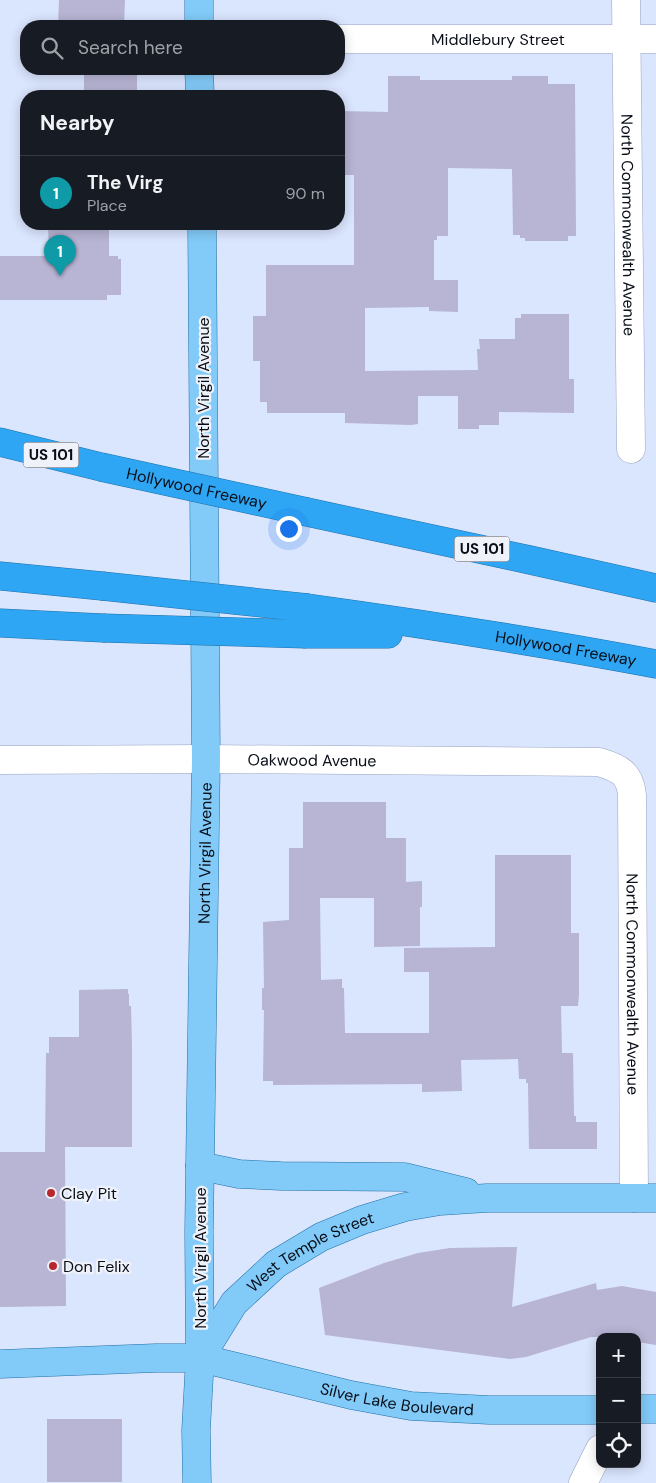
<!DOCTYPE html>
<html lang="en">
<head>
<meta charset="utf-8">
<style>
	body { margin:0; font-family:"DM Sans",sans-serif; background:#20242c; color:#f1f3f6 }
	.controls { position:absolute; right:15px; bottom:15px; display:grid; overflow:hidden; border-radius:10px; box-shadow:0 2px 12px #0003 }
	.controls button { width:45px; height:45px; display:grid; place-items:center; padding:0; border:0; border-bottom:1px solid #363941; background:#171b24; color:#f1f3f6; font:25px sans-serif }
	.you { position:absolute; left:288px; top:528px; width:18px; height:18px; margin:-12px; border:4px solid #fff; border-radius:50%; background:#1a73e8; box-shadow:0 0 0 8px #1a73e833 }
	.badge { display:grid; place-items:center; width:32px; height:32px; border-radius:50%; background:#d7979c; color:#fff; font-size:16px; font-weight:700 }
	.pin { position:absolute; translate:-50% -41px; filter:drop-shadow(0 1px 2px #0008) }
	.pin::after { content:''; position:absolute; top:26px; width:18px; height:15px; background:inherit; clip-path:polygon(0 0,100% 0,50% 100%) }
	.list { margin:0; padding:0; list-style:none }
	h2 { display:flex; justify-content:space-between; align-items:center; height:65px; margin:0; padding:0 20px; font-size:21px }
	h2 small { font-size:16px; font-weight:400; color:#9ea1a6 }
	.list li { display:grid; grid-template-columns:32px 1fr auto; gap:15px; align-items:center; box-sizing:border-box; height:75px; padding:0 20px; border-top:1px solid #363941 }
	.list b { display:block; font-size:19px; white-space:nowrap }
	.list p { margin:0; font-size:16px; white-space:nowrap; color:#9ea1a6 }
	.list em { font-size:16px; font-style:normal; color:#9ea1a6 }
	.icon { flex:none; width:28px; height:28px; fill:none; stroke:currentColor; stroke-width:2; stroke-linecap:round; stroke-linejoin:round }
	.map { position:relative; flex:none; width:656px; height:1483px; overflow:hidden }
	.search { position:absolute; background:#171b24; box-shadow:0 2px 12px #0003; left:20px; top:20px; width:325px; height:55px; display:flex; align-items:center; gap:12px; box-sizing:border-box; padding:0 18px; border-radius:20px; color:#9ea1a6; font-size:19px }
	.panel { position:absolute; background:#171b24; box-shadow:0 2px 12px #0003; left:20px; top:90px; width:325px; height:140px; border-radius:20px }
	.map>svg:first-child { display:block }
	.building { fill:#b7b4d4 }
	.lines { fill:none; stroke-linecap:round; stroke-linejoin:round }
	.minor-casing { stroke:#97a4c1; stroke-width:29 }
	.major-casing { stroke:#2170a6; stroke-width:29 }
	.highway-casing { stroke:#2170a6; stroke-width:29 }
	.minor { stroke:#fff; stroke-width:28 }
	.major { stroke:#82caf8; stroke-width:28 }
	.highway { stroke:#2ea6f3; stroke-width:28 }
	.highway-bridge-casing { stroke:#2170a6; stroke-width:29; stroke-linecap:butt }
	.highway-bridge { stroke:#2ea6f3; stroke-width:28 }
	.poi-dot { fill:#b7272d; stroke:#f0f2f9; stroke-width:2 }
	.labels { text-anchor:middle; dominant-baseline:central; stroke-width:4.5; stroke-linejoin:round; paint-order:stroke }
	.shield { fill:#f0f2f9; stroke:#4e525b; stroke-width:1 }
	.shield-label { font-size:15px; font-weight:bold; fill:#080d17 }
	.street-label { font-size:16px; fill:#080d17; stroke:#f0f2f9 }
	.poi-label { font-size:16px; fill:#080d17; stroke:#f0f2f9; text-anchor:start }
</style>
</head>
<body>
<div class="map">
<svg width="656" height="1483" viewBox="0 0 656 1483">
	<rect width="100%" height="100%" fill="#dae5fe"/>
	<g class="building">
		<polygon points="59,0 125,0 124,26 58,26"/>
		<rect x="84" y="69" width="53" height="27"/>
		<polygon points="388,76 420,76 420,80 512,80 512,76 548,76 548,84 575,84 576,236 568,236 568,241 525,241 525,238 520,238 520,235 513,235 512,169 448,168 448,236 437,236 437,240 434,240 434,280 458,280 458,312 429,311 429,307 365,308 365,371 478,370 477,349 480,349 479,339 515,339 515,318 521,318 521,314 569,314 569,379 574,379 574,413 499,412 499,425 479,425 479,429 458,429 458,396 418,396 418,424 411,425 345,423 345,413 267,413 267,402 260,402 260,361 253,361 253,316 266,316 266,265 354,265 354,175 339,175 339,111 388,112"/>
		<polygon points="48,224 109,224 109,256 118,256 118,259 121,259 121,295 107,295 107,300 0,300 0,256 49,256"/>
		<polygon points="303,802 386,802 386,838 406,838 406,882 422,881 422,907 420,907 420,946 374,947 374,898 320,898 321,980 342,979 342,988 344,988 345,1033 429,1033 429,972 404,972 404,948 495,947 495,855 571,855 571,933 579,933 579,994 578,1006 561,1006 562,1053 573,1053 574,1116 576,1116 576,1122 597,1122 597,1149 529,1149 528,1083 526,1083 526,1079 519,1079 518,1059 461,1060 462,1091 422,1092 422,1084 273,1085 273,1081 263,1081 264,1010 262,1010 262,988 264,988 263,922 289,920 289,848 303,848"/>
		<polygon points="128,989 128,994 129,994 129,1006 131,1006 132,1046 132,1147 65,1147 66,1306 0,1307 0,1152 45,1152 46,1053 49,1053 49,1037 79,1037 79,990"/>
		<polygon points="517,1247 512,1307 596,1283 597,1290 622,1286 656,1292 656,1345 637,1342 637,1337 591,1337 526,1357 510,1359 325,1335 319,1288 384,1263 418,1253 450,1248"/>
		<rect x="47" y="1419" width="75" height="63"/>
	</g>
	<g class="lines">
		<defs>
			<g id="minor">
				<path id="s1" d="M626 0 631 449"/>
				<path id="s2" d="M339 39H656"/>
				<path id="s3" d="M0 760 206 759 599 762C619 768 630 773 632 795L634 1198"/>
				<polyline points="583,1483 600,1449"/>
			</g>
			<g id="major">
				<polyline points="199,0 199,26"/>
				<polyline points="199,69 200,96"/>
				<polyline points="200,1166 239,1174 281,1176 405,1177 466,1192"/>
				<path id="s4" d="M200 1358 234 1303 276 1264 321 1237 362 1220 405 1207 440 1201 487 1198H656"/>
				<path id="s5" d="M0 1364 156 1358H200L351 1395 411 1406 489 1410H600"/>
				<polyline points="637,1409 656,1409"/>
				<path id="s6" d="M197 1483 196 1430 200 1358 199 1232 206 759 202 224"/>
			</g>
			<g id="highway">
				<polyline points="0,442 101,467"/>
				<polyline points="307,512 530,560 656,588"/>
				<polyline points="0,576 102,586"/>
				<path id="s7" d="M308 608C424 624 540 642 656 664"/>
				<polyline points="0,623 103,628"/>
				<polyline points="306,634 388,634"/>
			</g>
		</defs>
		<use href="#minor" class="minor-casing"/>
		<use href="#major" class="major-casing"/>
		<use href="#highway" class="highway-casing"/>
		<use href="#minor" class="minor"/>
		<use href="#major" class="major"/>
		<use href="#highway" class="highway"/>
		<defs>
			<g id="highway-bridge">
				<path id="s8" d="M101 467 307 512"/>
				<polyline points="102,586 308,608"/>
				<polyline points="103,628 306,634"/>
			</g>
		</defs>
		<use href="#highway-bridge" class="highway-bridge-casing"/>
		<use href="#highway-bridge" class="highway-bridge"/>
	</g>
	<g class="poi-dot">
		<circle cx="51" cy="1193" r="5"/>
		<circle cx="53" cy="1266" r="5"/>
	</g>
	<g class="labels">
		<g class="shield">
			<rect x="23.5" y="442.5" width="55" height="25" rx="4"/>
			<rect x="454.5" y="536.5" width="55" height="25" rx="4"/>
		</g>
		<g class="shield-label">
			<text x="51" y="455">US 101</text>
			<text x="482" y="549">US 101</text>
		</g>
		<g class="street-label">
			<text stroke="none"><textPath href="#s2" startOffset="159">Middlebury Street</textPath></text>
			<text stroke="none"><textPath href="#s1" startOffset="225">North Commonwealth Avenue</textPath></text>
			<text transform="translate(203 388) rotate(-90)">North Virgil Avenue</text>
			<text stroke="none"><textPath href="#s8" startOffset="98">Hollywood Freeway</textPath></text>
			<text stroke="none"><textPath href="#s7" startOffset="261">Hollywood Freeway</textPath></text>
			<text stroke="none"><textPath href="#s3" startOffset="312">Oakwood Avenue</textPath></text>
			<text stroke="none"><textPath href="#s6" startOffset="630">North Virgil Avenue</textPath></text>
			<text stroke="none"><textPath href="#s3" startOffset="839">North Commonwealth Avenue</textPath></text>
			<text stroke="none"><textPath href="#s4" startOffset="158">West Temple Street</textPath></text>
			<text transform="translate(200 1258) rotate(-90)">North Virgil Avenue</text>
			<text stroke="none"><textPath href="#s5" startOffset="402">Silver Lake Boulevard</textPath></text>
		</g>
		<g class="poi-label">
			<text x="61" y="1193">Clay Pit</text>
			<text x="63" y="1266">Don Felix</text>
		</g>
	</g>
</svg>
<div class="controls">
<button>+</button>
<button>−</button>
<button><svg class="icon" aria-label="locate" viewBox="0 0 24 24"><circle cx="12" cy="12" r="6"/><path d="M12 2v4M12 18v4M2 12h4M18 12h4"/></svg></button>
</div>
<div class="you"></div>
<div class="pin badge" style="left:60px;top:276px;background:#0f9aa8">1</div>
<div class="search"><svg class="icon" aria-label="search" viewBox="0 0 24 24"><circle cx="10" cy="10" r="6"/><path d="M15 15l6 6"/></svg>Search here</div>
<section class="panel">
<h2>Nearby<small></small></h2>
<ul class="list">
<li><span class="badge" style="background:#0f9aa8">1</span><div><b>The Virg</b><p>Place</p></div><em>90 m</em></li>
</ul>
</section>
</div>
</body>
</html>
